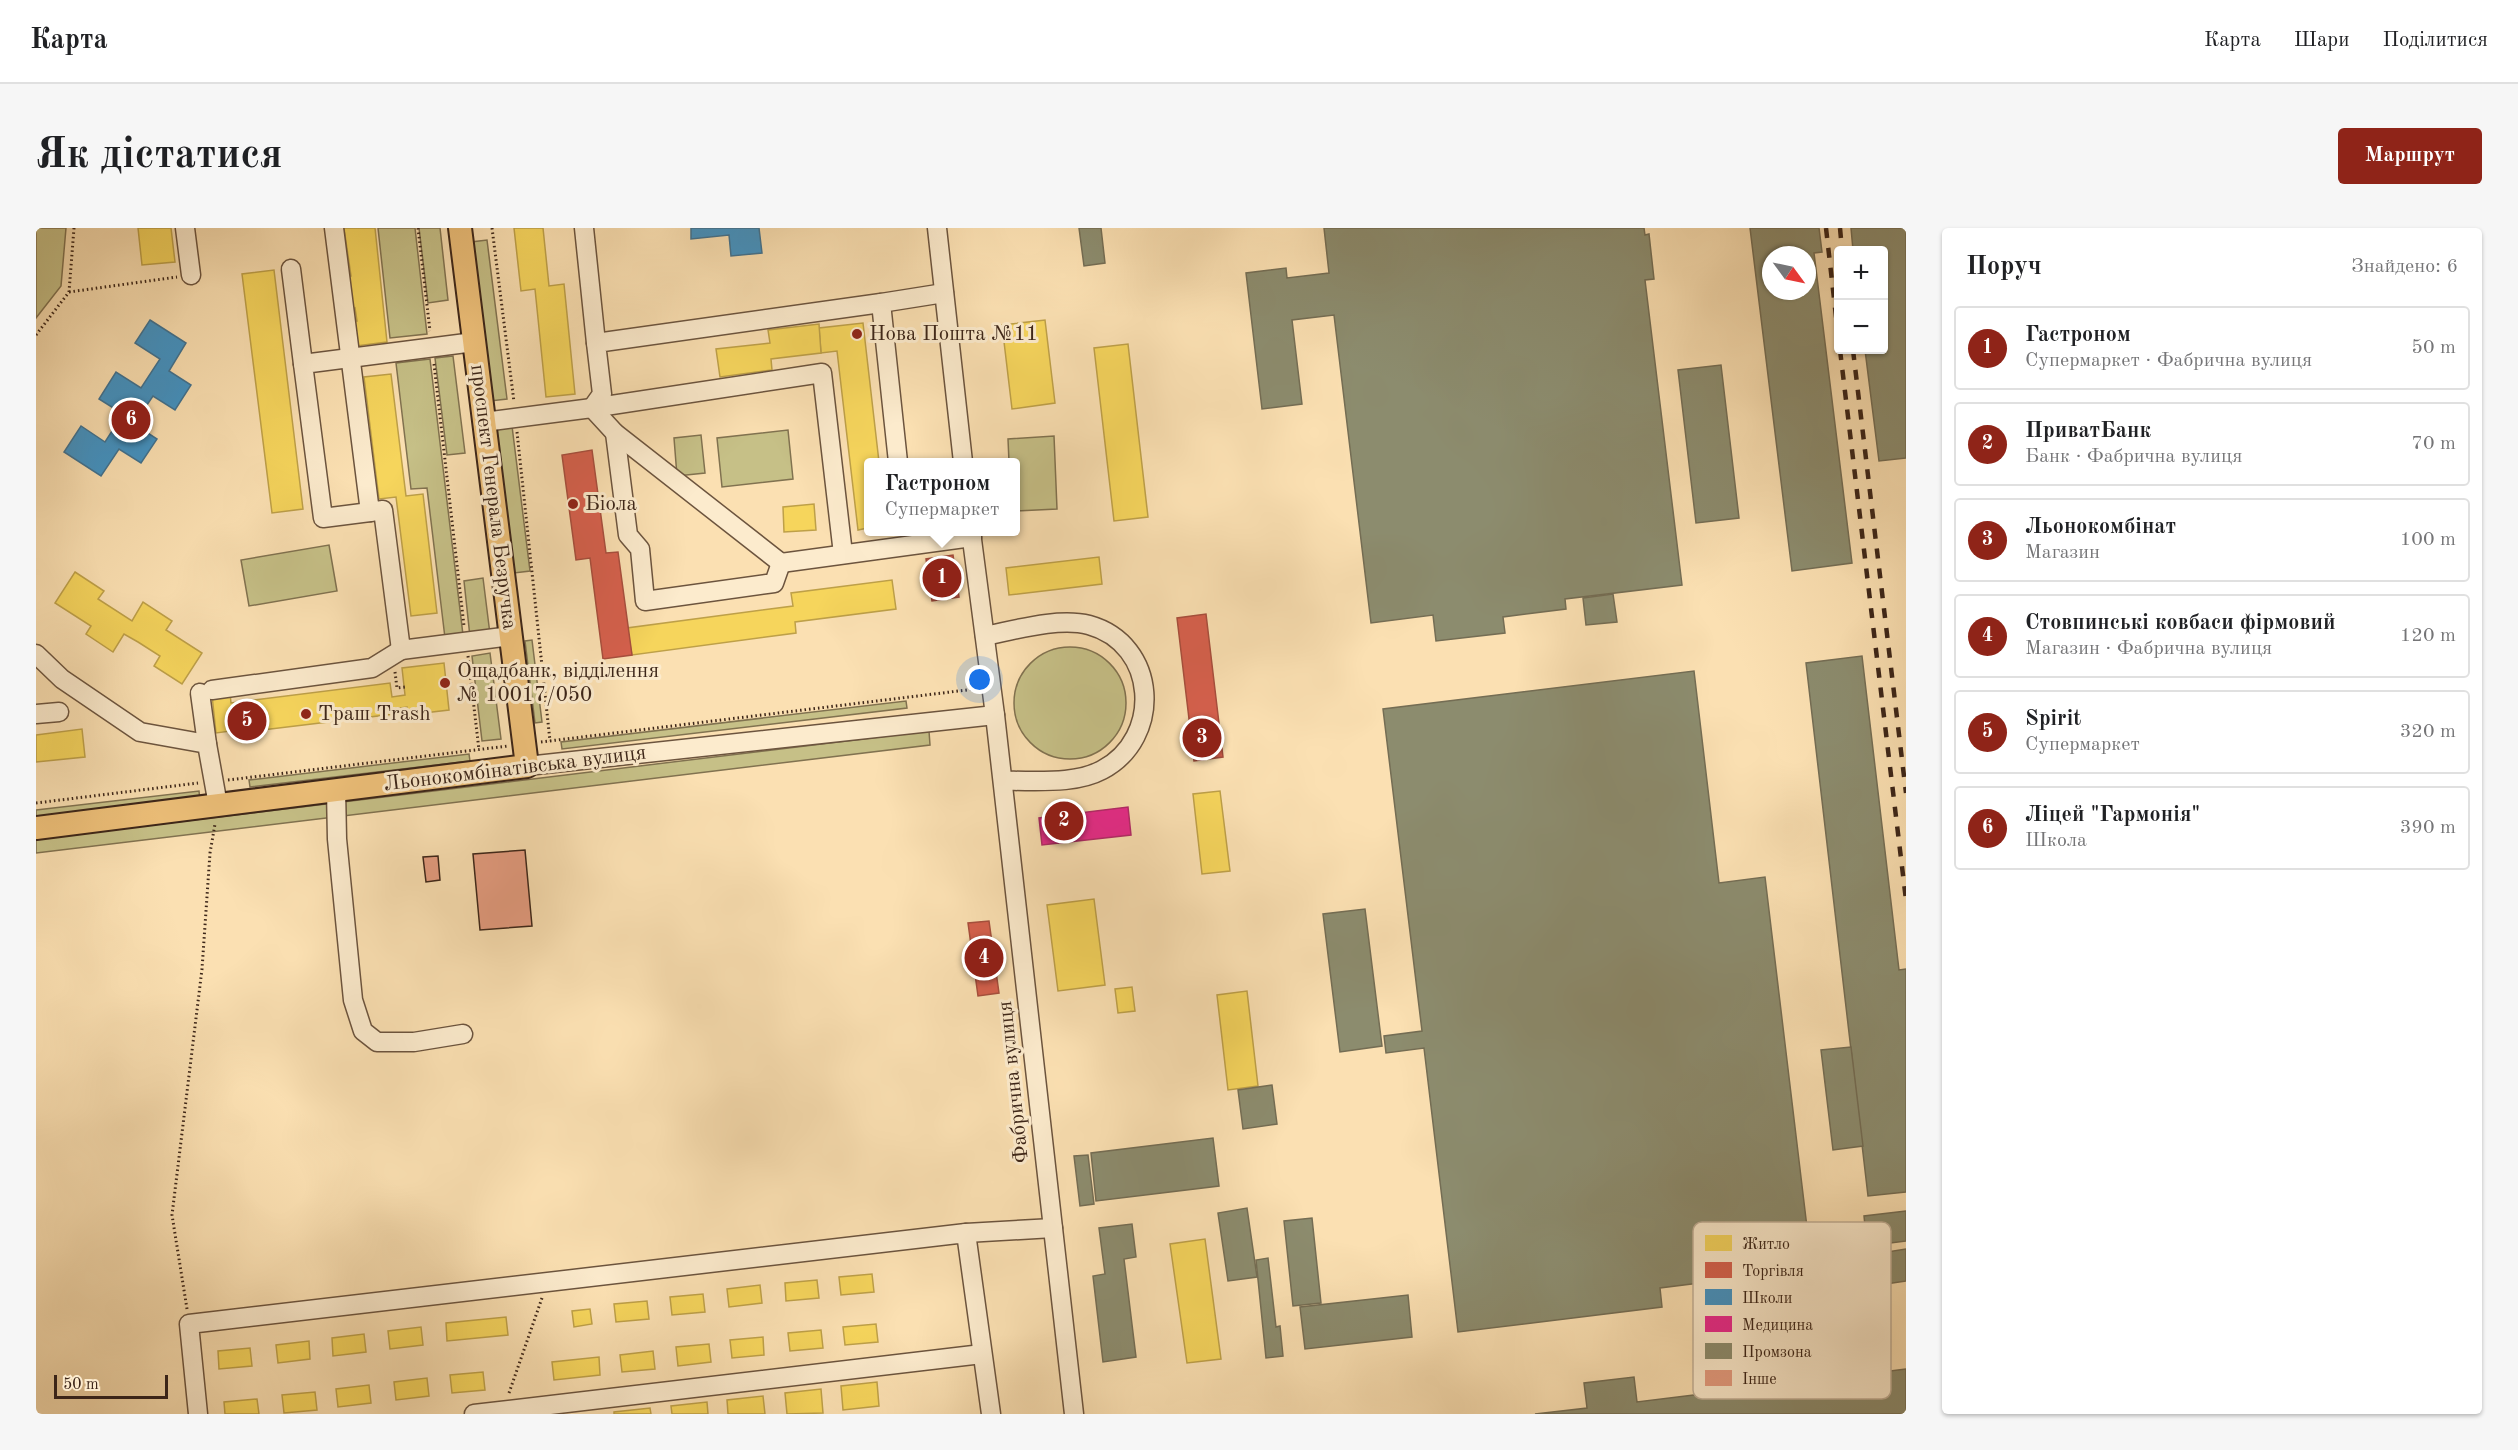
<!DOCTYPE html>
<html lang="uk">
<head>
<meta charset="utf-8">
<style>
	body { margin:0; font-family:"Old Standard TT",serif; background:#f6f6f6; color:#202124 }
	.controls { position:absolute; right:18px; top:18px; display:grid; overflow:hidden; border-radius:6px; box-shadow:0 2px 4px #0004 }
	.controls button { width:54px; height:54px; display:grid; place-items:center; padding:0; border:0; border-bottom:2px solid #e0e0e0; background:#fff; color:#202124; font:30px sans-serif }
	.compass { position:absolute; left:1726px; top:18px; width:54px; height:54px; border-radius:50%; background:#fff; box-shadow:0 2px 4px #0004; rotate:123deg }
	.scale { position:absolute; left:18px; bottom:15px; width:114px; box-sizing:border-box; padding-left:6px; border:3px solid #3c2518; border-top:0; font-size:16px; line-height:21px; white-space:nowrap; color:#3c2518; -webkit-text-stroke:4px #fcebcd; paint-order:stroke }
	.you { position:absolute; left:944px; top:452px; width:21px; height:21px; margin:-15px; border:4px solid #fff; border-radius:50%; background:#1a73e8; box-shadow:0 0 0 9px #1a73e833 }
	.badge { display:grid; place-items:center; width:39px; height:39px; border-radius:50%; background:#8f2418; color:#fff; font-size:20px; font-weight:700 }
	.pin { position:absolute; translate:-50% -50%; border:3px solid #fff; box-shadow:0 2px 6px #0006 }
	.popup { position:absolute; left:828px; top:230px; width:156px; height:78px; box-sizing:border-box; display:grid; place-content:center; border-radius:6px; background:#fff; filter:drop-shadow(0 2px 4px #0005); font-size:20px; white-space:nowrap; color:#757577 }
	.popup b { font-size:22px; color:#202124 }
	.popup::after { content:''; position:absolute; left:50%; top:100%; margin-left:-12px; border:12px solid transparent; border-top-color:#fff }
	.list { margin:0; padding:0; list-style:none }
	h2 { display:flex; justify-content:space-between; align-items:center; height:78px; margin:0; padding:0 24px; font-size:26px }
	h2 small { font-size:20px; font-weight:400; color:#757577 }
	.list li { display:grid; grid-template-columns:39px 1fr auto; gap:18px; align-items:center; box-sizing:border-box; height:84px; margin:0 12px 12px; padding:0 12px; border:2px solid #e0e0e0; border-radius:6px }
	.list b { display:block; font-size:22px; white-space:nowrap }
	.list p { margin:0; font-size:20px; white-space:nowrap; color:#757577 }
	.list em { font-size:20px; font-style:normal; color:#757577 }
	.map { position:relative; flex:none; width:1870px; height:1186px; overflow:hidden; border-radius:6px }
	header { display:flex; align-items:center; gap:36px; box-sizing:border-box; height:84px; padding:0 30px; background:#fff; border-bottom:2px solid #e0e0e0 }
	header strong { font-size:28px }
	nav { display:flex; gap:33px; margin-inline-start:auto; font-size:21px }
	.intro { display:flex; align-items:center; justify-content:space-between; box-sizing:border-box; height:144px; padding:0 36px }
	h1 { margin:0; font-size:42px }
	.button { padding:15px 27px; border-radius:6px; background:#8f2418; color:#fff; font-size:21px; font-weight:700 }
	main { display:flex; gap:36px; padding:0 36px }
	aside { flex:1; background:#fff; border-radius:6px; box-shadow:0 2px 4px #0004 }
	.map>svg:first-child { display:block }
	.green { fill:#c6c087; stroke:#817250; stroke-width:1.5 }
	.homes { fill:#f6d55c; stroke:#bea048; stroke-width:1.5 }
	.shops { fill:#d6604d; stroke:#a84e3d; stroke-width:1.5 }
	.schools { fill:#4393c3; stroke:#417290; stroke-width:1.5 }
	.health { fill:#e7298a; stroke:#b42868; stroke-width:1.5 }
	.industry { fill:#8c8c6e; stroke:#746d54; stroke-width:1.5; fill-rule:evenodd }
	.building { fill:#e59c80; stroke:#3c2518; stroke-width:1.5 }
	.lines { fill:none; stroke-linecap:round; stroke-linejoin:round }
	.minor-casing { stroke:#6c543e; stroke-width:21 }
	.major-casing { stroke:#3c2518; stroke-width:26 }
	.path { stroke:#3c2518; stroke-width:3; stroke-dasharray:1.5 3; stroke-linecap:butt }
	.minor { stroke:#fcebcd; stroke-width:18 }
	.major { stroke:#eec079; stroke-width:22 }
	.rail { stroke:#3c2518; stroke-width:4.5; stroke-dasharray:10 10; stroke-linecap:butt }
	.poi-dot { fill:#8f2418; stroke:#fcebcd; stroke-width:2 }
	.labels { text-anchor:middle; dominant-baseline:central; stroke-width:6; stroke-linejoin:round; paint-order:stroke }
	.poi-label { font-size:21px; fill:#3c2518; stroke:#fcebcd; text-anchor:start }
	.street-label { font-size:21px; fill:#3c2518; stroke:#fcebcd }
	.key { fill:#fcebcd; stroke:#c2b097; stroke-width:1.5 }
	.key-label { font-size:16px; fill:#3c2518 }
</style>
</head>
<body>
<header>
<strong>Карта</strong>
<nav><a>Карта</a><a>Шари</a><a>Поділитися</a></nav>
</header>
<div class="intro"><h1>Як дістатися</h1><a class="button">Маршрут</a></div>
<main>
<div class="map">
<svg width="1870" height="1186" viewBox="0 0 1870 1186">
	<rect width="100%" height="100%" fill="#fbe0b2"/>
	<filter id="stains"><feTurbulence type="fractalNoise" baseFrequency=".00333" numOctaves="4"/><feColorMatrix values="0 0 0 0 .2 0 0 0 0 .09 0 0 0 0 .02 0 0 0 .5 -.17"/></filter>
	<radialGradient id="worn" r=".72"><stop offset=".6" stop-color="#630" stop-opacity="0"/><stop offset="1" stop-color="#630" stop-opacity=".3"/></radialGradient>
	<g class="green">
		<polygon points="0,0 30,0 25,58 0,90"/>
		<polygon points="342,0 379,0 391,106 354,110"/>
		<polygon points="383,0 404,0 412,72 392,75"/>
		<polygon points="451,12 471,171 454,173 435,14"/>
		<polygon points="417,128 429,225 411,227 399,130"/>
		<polygon points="394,131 427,407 409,410 391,260 375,261 360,135"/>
		<polygon points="476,198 494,343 478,345 460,200"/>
		<polygon points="752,202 757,251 686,259 681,210"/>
		<polygon points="665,207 669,245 641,248 638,210"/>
		<polygon points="1018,208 1021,281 980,283 980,234 973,234 972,211"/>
		<polygon points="293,317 301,363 213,378 205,332"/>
		<polygon points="447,350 454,406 434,409 428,353"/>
		<polygon points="496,412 506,494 499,495 489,413"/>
		<circle cx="1034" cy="475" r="56"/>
		<polygon points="454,425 465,511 446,513 436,428"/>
		<polygon points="870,473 871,480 526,521 525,514"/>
		<polygon points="893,503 894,517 0,625 0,611"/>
		<polygon points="433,526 434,533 214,559 213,552"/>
		<polygon points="163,563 164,573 0,592 0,582"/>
	</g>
	<g class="homes">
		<polygon points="102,0 135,0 139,34 106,37"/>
		<polygon points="308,0 339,0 351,114 320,118 318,93 321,93 319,80 317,81 313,48 315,48"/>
		<polygon points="478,0 507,0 513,58 528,56 539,166 510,169 499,61 485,63"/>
		<polygon points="238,42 267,281 236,285 206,46"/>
		<polygon points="1009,92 1019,175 976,181 966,97"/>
		<polygon points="827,95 843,234 832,234 832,300 822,302 801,123 785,125 783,100"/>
		<polygon points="783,96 785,125 735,131 736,142 684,149 680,121 734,115 732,102"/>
		<polygon points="1092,116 1112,289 1078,293 1058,120"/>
		<polygon points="355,146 370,268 387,266 401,385 375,388 360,269 343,271 328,149"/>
		<polygon points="778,276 780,302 748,304 747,279"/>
		<polygon points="1063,329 1066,356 973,367 970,340"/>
		<polygon points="39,344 68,363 62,371 96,393 107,374 136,393 130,402 166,425 146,456 118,438 124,428 102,414 88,406 77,424 50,406 55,398 19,375"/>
		<polygon points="856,352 860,381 759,394 760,405 596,427 591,400 757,378 755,365"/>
		<polygon points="408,435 413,482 371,487 371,479 357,481 358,486 194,506 194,503 180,505 176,467 194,465 195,475 354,455 356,469 369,467 366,440"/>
		<polygon points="46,501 49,529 0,534 0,507"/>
		<polygon points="1184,563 1194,643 1166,646 1157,566"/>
		<polygon points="1058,671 1069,757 1022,763 1011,677"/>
		<polygon points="1096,759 1099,783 1082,785 1079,761"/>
		<polygon points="1211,763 1222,858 1192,862 1181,767"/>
		<polygon points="1169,1011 1185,1131 1151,1135 1134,1016"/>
		<polygon points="836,1046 838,1064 805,1067 803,1049"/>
		<polygon points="781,1052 783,1070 750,1073 749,1055"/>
		<polygon points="724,1057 726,1075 693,1079 691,1061"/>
		<polygon points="667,1066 669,1084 636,1087 634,1069"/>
		<polygon points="611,1073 613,1091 580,1094 578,1076"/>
		<polygon points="554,1081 556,1096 538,1099 536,1083"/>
		<polygon points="470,1089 472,1107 411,1113 410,1095"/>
		<polygon points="840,1096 842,1114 809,1117 807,1099"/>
		<polygon points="385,1099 387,1117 354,1121 352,1103"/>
		<polygon points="785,1102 787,1120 754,1123 752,1105"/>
		<polygon points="328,1106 330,1124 297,1128 296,1110"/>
		<polygon points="727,1109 728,1127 696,1130 694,1112"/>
		<polygon points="273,1113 274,1131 242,1135 240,1117"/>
		<polygon points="673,1116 675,1134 642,1138 640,1119"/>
		<polygon points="214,1120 216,1138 183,1141 182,1123"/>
		<polygon points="617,1123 619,1141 586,1144 584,1127"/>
		<polygon points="563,1129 564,1147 518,1152 516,1134"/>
		<polygon points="447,1144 449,1162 416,1165 414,1147"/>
		<polygon points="391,1150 393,1168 360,1172 358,1154"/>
		<polygon points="841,1154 843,1178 807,1182 805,1158"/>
		<polygon points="333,1157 335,1175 302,1179 300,1161"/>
		<polygon points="785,1161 787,1185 751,1186 749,1165"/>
		<polygon points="279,1164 281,1182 248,1185 246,1167"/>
		<polygon points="727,1168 729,1186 692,1186 691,1172"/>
		<polygon points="221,1171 223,1186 189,1186 188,1174"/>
		<polygon points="671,1174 672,1186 636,1186 635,1178"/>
		<polygon points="614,1180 615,1186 578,1186 578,1184"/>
	</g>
	<g class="shops">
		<polygon points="556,222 570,325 582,324 596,427 567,431 554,330 540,332 526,227"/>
		<polygon points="917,327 923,369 896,373 890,331"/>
		<polygon points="1170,386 1187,529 1158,533 1141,390"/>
		<polygon points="953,693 963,765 942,768 932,695"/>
	</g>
	<g class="schools">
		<polygon points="655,0 723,0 726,25 695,28 693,7 655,11"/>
		<polygon points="114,92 150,115 133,143 155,157 139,182 117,168 98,196 121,211 105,235 83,221 65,248 28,224 45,198 69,214 87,186 63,171 80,144 105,160 124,131 99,115"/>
	</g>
	<polygon class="health" points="1092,579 1095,607 1006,617 1003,590"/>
	<g class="industry">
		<polygon points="1043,0 1065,0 1069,35 1048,38"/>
		<polygon points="1288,0 1608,0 1609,7 1613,6 1618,51 1609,52 1646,357 1529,371 1530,381 1467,389 1469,405 1400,413 1397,387 1335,395 1298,87 1256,92 1266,176 1226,181 1210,45 1250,40 1251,50 1293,45"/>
		<path d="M1714 0H1783L1786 24 1778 25 1816 335 1756 343ZM1735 27H1771V63H1735Z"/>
		<polygon points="1815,0 1870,0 1870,230 1843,233 1829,122 1848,122 1848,22 1817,22"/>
		<polygon points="1685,137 1703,290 1660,295 1642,142"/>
		<polygon points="1577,366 1581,394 1550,397 1547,370"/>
		<polygon points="1826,428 1863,742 1870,741 1870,964 1832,968 1770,435"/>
		<polygon points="1658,443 1683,655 1729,649 1776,1041 1624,1060 1626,1079 1422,1104 1388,820 1350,825 1348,808 1386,803 1347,481"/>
		<polygon points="1329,681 1346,818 1304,824 1287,686"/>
		<polygon points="1815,819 1827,918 1797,922 1785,822"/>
		<polygon points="1236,857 1241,896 1207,901 1202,862"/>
		<polygon points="1177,910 1183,958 1060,973 1055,925"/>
		<polygon points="1052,927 1058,976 1044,978 1038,928"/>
		<polygon points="1211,980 1221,1049 1192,1053 1182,985"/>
		<polygon points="1870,983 1870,1013 1831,1018 1828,988"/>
		<polygon points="1276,990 1285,1075 1257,1078 1248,993"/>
		<polygon points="1096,996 1100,1029 1088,1031 1100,1129 1067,1134 1057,1048 1069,1046 1063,1000"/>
		<polygon points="1870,1021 1870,1053 1837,1058 1832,1027"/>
		<polygon points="1232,1030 1240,1099 1244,1098 1247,1128 1230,1130 1220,1032"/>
		<polygon points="1372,1067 1376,1109 1269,1121 1264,1079"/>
		<polygon points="1756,1137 1758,1155 1870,1141 1870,1186 1499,1186 1551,1180 1548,1155 1598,1149 1601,1174 1739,1157 1737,1139"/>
	</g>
	<g class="building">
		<polygon points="489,622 496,698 444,702 437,626"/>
		<polygon points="402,628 404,652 390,654 387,629"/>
	</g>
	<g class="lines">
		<defs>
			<g id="minor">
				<polyline points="149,0 155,47"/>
				<polyline points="298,0 334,284 347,282 365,422 475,408"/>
				<polyline points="548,0 560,115"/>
				<polyline points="901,0 927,234"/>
				<polyline points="255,41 267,136"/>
				<polyline points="448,194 556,180 579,205 745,335 936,309"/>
				<polyline points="579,205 592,307 604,321 609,373 738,355 745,335"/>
				<polyline points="862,234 845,75 908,65"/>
				<polyline points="334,284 287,290 267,136 438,114"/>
				<polyline points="935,304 959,487 1038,1186"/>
				<polyline points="807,326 786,145 556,180 566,166 560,115 845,75"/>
				<path d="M949 408C979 402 1023 389 1053 397 1122 416 1127 510 1066 542 1038 557 998 552 967 553"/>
				<polyline points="0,426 26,451 104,504 171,516 182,577"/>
				<polyline points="176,462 336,440 365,422"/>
				<polyline points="164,465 171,516"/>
				<polyline points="0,486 23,484"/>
				<polyline points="491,538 959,487"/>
				<polyline points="300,562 301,611 317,772 327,803 341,814 378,814 427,806"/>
				<polyline points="930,1005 1017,1000"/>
				<polyline points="162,1186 153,1096 930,1005 955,1186"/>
				<polyline points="438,1186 946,1126"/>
			</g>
			<polyline id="major" points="0,600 491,538 424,0"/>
		</defs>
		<use href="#minor" class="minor-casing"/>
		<use href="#major" class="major-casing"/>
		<g class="path">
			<polyline points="382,0 394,103"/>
			<polyline points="456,0 478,174"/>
			<polyline points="33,64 141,49"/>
			<polyline points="0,107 33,64 38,0"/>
			<polyline points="398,136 428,398"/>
			<polyline points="481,204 514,513"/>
			<polyline points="432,428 443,522"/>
			<polyline points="359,444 361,460 369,459"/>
			<polyline points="505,514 939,461"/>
			<polyline points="192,552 472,518"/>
			<polyline points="0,575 162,555"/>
			<polyline points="151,1081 136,987 166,741 174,625 179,596"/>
			<polyline points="473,1165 506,1070"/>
		</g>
		<use href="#minor" class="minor"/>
		<use href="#major" class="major"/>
		<g class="rail">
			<polyline points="1790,0 1802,106"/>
			<polyline points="1804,0 1806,22"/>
			<polyline points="1804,122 1870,672"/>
			<polyline points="1817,122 1870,565"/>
		</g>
	</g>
	<g class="poi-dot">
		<circle cx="821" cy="106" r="6"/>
		<circle cx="537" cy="276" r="6"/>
		<circle cx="409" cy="455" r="6"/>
		<circle cx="270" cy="486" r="6"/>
	</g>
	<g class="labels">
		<g class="poi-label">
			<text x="833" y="106">Нова Пошта №11</text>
			<text x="549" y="276">Біола</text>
			<text x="421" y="443">Ощадбанк, відділення<tspan x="421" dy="24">№ 10017/050</tspan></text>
			<text x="282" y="486">Траш Trash</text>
		</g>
		<g class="street-label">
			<text transform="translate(457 269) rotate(83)">проспект Генерала Безручка</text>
			<text transform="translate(479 541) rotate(-7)">Льонокомбінатівська вулиця</text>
			<text transform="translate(978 854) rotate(-96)">Фабрична вулиця</text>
		</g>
	</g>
	<rect x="1657" y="994" width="198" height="177" rx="9" class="key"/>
	<rect x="1669" y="1007" width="27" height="16" fill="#f6d55c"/>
	<rect x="1669" y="1034" width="27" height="16" fill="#d6604d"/>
	<rect x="1669" y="1061" width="27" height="16" fill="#4393c3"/>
	<rect x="1669" y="1088" width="27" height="16" fill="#e7298a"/>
	<rect x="1669" y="1115" width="27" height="16" fill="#8c8c6e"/>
	<rect x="1669" y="1142" width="27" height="16" fill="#e59c80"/>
	<g class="key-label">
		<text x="1706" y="1021">Житло</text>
		<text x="1706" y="1048">Торгівля</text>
		<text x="1706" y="1075">Школи</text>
		<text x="1706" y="1102">Медицина</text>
		<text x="1706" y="1129">Промзона</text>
		<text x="1706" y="1156">Інше</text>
	</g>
	<rect width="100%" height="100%" filter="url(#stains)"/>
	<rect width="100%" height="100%" fill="url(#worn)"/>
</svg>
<div class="controls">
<button>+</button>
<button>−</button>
</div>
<svg class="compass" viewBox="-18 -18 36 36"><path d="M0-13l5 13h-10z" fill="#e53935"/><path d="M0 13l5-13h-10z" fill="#757577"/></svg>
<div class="scale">50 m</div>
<div class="you"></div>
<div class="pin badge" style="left:906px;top:350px">1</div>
<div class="popup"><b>Гастроном</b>Супермаркет</div>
<div class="pin badge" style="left:1028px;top:593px">2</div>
<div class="pin badge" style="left:1166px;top:510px">3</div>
<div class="pin badge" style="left:948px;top:730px">4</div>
<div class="pin badge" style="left:211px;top:493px">5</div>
<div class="pin badge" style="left:95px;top:192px">6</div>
</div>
<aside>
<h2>Поруч<small>Знайдено: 6</small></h2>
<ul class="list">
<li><span class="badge">1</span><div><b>Гастроном</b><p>Супермаркет · Фабрична вулиця</p></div><em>50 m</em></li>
<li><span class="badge">2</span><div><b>ПриватБанк</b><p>Банк · Фабрична вулиця</p></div><em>70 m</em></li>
<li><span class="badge">3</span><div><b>Льонокомбінат</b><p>Магазин</p></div><em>100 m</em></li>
<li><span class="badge">4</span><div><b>Стовпинські ковбаси фірмовий</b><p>Магазин · Фабрична вулиця</p></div><em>120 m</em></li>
<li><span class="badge">5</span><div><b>Spirit</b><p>Супермаркет</p></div><em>320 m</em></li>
<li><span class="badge">6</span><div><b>Ліцей &quot;Гармонія&quot;</b><p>Школа</p></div><em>390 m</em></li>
</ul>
</aside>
</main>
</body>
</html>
